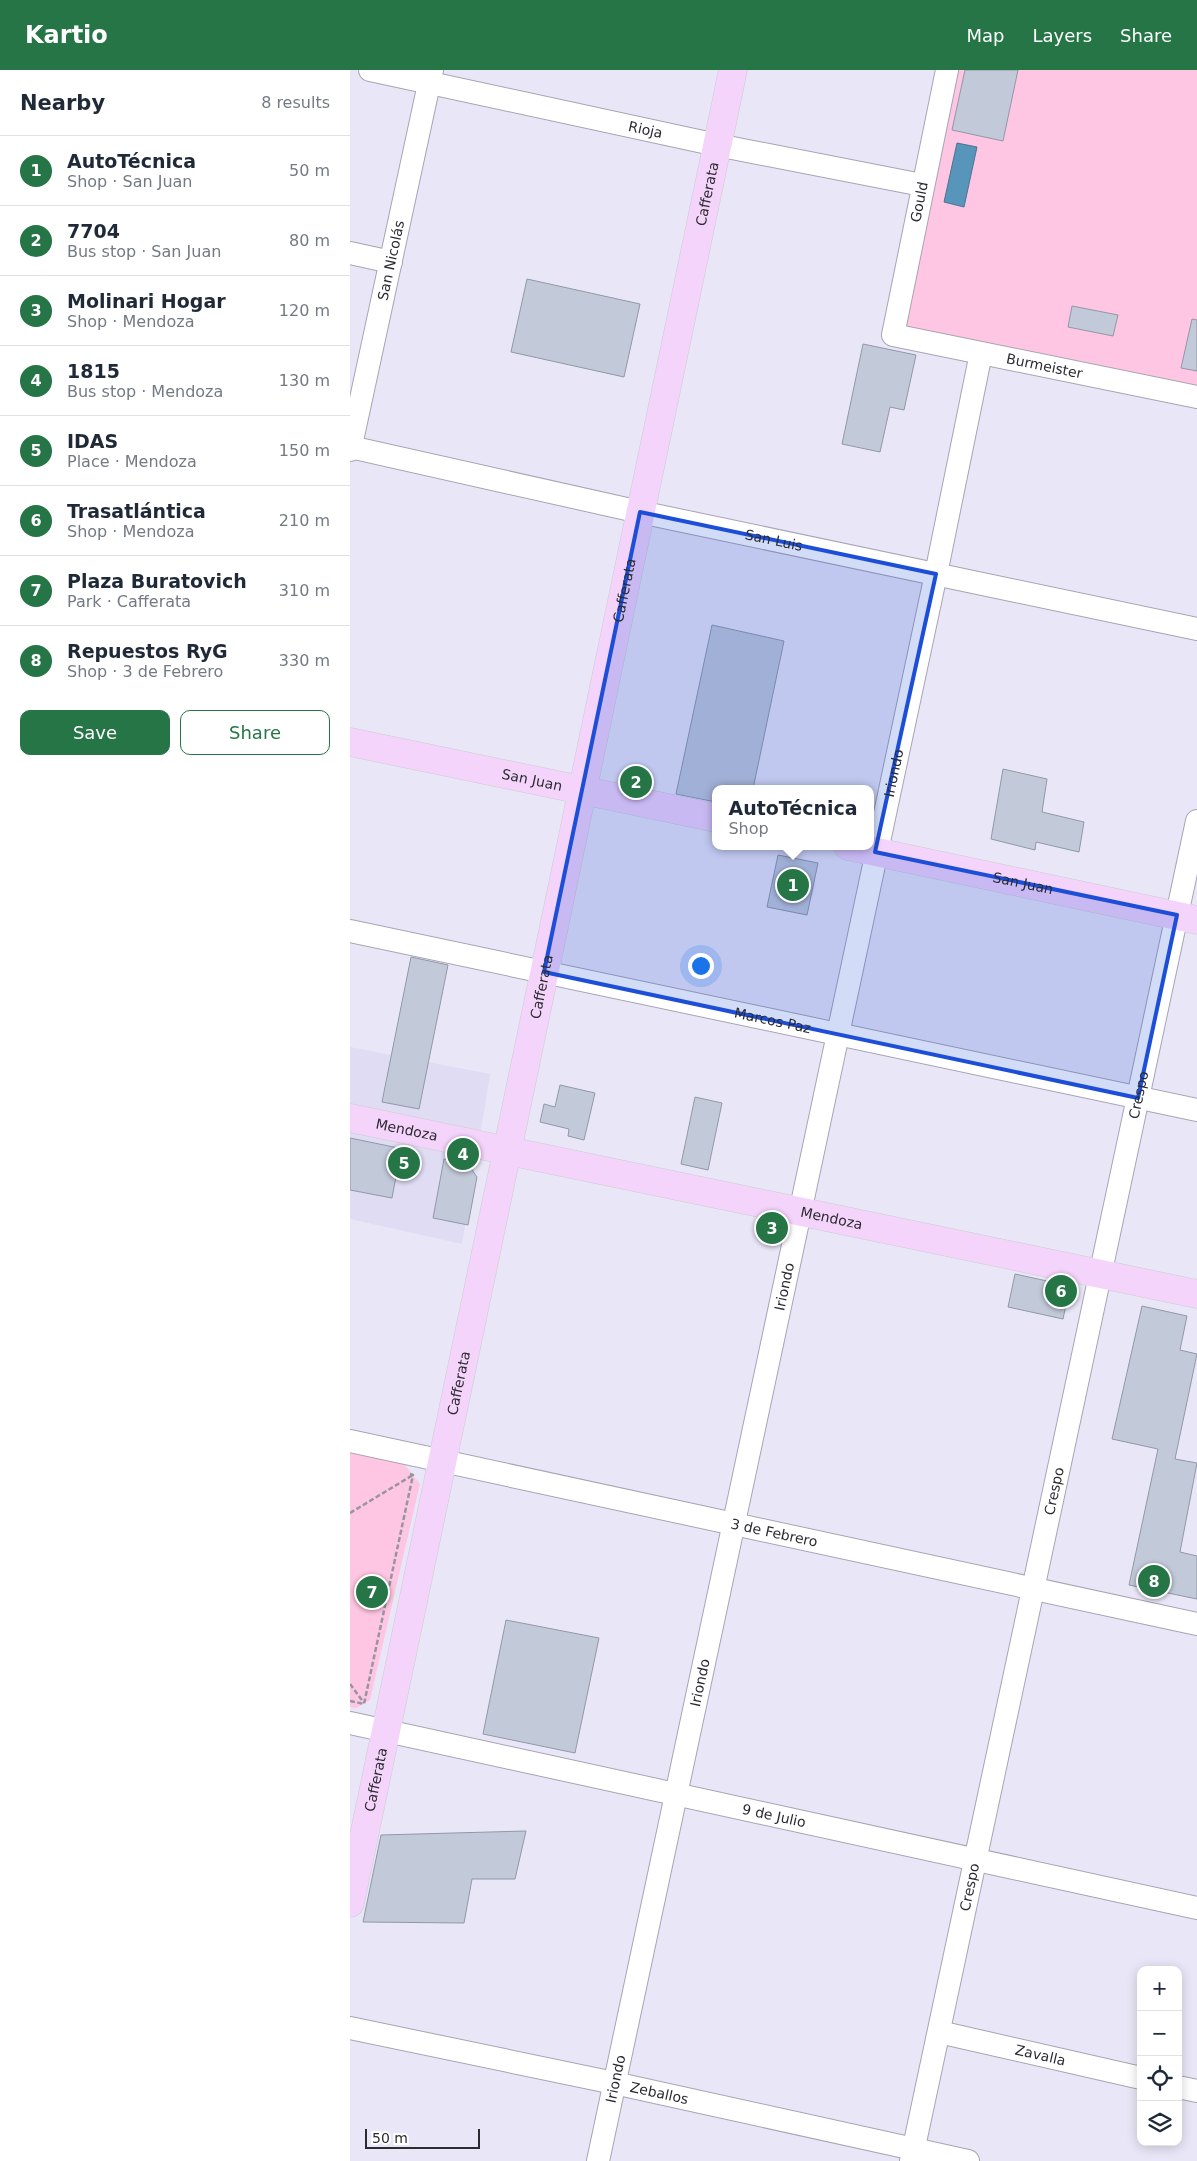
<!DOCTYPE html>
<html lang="en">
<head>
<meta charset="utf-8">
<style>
	body { margin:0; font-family:"DejaVu Sans",sans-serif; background:#f6f6f7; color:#1f2937 }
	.controls { position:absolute; right:15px; bottom:15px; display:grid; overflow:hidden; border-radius:10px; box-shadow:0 2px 12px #0003 }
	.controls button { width:45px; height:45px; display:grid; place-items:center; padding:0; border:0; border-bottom:1px solid #e0e1e3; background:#fff; color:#1f2937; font:25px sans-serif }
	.scale { position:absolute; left:15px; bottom:12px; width:115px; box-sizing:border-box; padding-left:5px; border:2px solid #2c2b31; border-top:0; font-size:14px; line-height:18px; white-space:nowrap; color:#2c2b31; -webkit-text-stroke:4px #fff; paint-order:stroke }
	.you { position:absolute; left:350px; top:895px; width:18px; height:18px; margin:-12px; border:4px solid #fff; border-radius:50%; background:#1a73e8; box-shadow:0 0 0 8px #1a73e833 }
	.badge { display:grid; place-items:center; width:32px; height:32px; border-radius:50%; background:#257546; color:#fff; font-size:16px; font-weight:700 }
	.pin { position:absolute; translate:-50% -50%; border:2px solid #fff; box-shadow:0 1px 5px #0006 }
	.popup { position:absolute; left:362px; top:715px; width:162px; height:65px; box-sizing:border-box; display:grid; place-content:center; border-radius:10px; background:#fff; filter:drop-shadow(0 1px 4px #0005); font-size:16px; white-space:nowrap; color:#747a83 }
	.popup b { font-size:19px; color:#1f2937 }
	.popup::after { content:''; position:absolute; left:50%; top:100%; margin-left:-10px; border:10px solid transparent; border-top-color:#fff }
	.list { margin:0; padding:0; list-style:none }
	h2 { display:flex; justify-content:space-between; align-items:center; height:65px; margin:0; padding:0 20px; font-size:21px }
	h2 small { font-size:16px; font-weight:400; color:#747a83 }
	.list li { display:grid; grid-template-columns:32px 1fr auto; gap:15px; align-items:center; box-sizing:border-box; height:70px; padding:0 20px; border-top:1px solid #e0e1e3 }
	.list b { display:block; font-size:19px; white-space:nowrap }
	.list p { margin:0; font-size:16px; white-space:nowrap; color:#747a83 }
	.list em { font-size:16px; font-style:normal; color:#747a83 }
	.actions { display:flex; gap:10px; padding:15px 20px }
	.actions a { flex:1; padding:11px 0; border:1px solid #257546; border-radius:10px; text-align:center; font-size:18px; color:#257546 }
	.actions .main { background:#257546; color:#fff }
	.icon { flex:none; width:28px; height:28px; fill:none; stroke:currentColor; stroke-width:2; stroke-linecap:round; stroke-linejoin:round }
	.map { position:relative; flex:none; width:847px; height:2091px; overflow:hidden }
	header { display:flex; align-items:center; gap:30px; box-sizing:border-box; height:70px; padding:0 25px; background:#257546; color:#fff }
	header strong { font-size:24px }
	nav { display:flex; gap:28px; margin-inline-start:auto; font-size:18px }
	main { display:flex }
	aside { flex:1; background:#fff }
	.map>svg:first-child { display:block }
	.built { fill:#dfdcf3 }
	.green { fill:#fec6e2 }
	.water { fill:#5895bb; stroke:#4b7592 }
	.building { fill:#c2c9d8; stroke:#9198a6 }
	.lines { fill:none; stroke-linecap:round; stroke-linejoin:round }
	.minor-casing { stroke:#a7a4b4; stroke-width:24 }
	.major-casing { stroke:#ccccce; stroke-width:29 }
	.path { stroke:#9695a0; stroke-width:2.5; stroke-dasharray:5 2.5; stroke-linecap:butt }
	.minor { stroke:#fff; stroke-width:22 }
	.major { stroke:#f4d4fb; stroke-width:28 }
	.marked { fill:#1d4ed8; fill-opacity:0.2; stroke:#1d4ed8; stroke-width:4; stroke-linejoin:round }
	.labels { text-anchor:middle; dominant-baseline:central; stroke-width:4; stroke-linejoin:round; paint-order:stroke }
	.street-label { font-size:14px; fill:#2c2b31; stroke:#fff }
</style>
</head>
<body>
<header>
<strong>Kartio</strong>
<nav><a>Map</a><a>Layers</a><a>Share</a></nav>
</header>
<main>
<aside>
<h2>Nearby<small>8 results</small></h2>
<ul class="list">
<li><span class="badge">1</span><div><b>AutoTécnica</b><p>Shop · San Juan</p></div><em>50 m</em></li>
<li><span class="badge">2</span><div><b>7704</b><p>Bus stop · San Juan</p></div><em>80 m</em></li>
<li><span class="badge">3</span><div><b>Molinari Hogar</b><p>Shop · Mendoza</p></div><em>120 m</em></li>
<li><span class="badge">4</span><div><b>1815</b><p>Bus stop · Mendoza</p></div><em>130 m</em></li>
<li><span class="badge">5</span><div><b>IDAS</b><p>Place · Mendoza</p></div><em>150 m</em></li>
<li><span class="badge">6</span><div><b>Trasatlántica</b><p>Shop · Mendoza</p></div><em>210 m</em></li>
<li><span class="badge">7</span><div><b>Plaza Buratovich</b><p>Park · Cafferata</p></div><em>310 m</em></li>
<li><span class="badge">8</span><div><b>Repuestos RyG</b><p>Shop · 3 de Febrero</p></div><em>330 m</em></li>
</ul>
<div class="actions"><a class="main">Save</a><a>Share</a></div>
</aside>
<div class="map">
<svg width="847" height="2091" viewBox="0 0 847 2091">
	<rect width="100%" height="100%" fill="#e9e7f7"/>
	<polygon class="built" points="0,977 140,1004 112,1174 0,1149"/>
	<g class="green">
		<polygon points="597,0 847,0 847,327 543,265"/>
		<polygon points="0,1383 54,1394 70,1414 20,1630 6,1638 0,1637"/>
	</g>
	<polygon class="water" points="607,73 627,77 614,137 594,132"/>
	<g class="building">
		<polygon points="615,0 668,0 653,71 602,60"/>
		<polygon points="177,209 290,234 274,307 161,282"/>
		<polygon points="722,236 768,245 763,266 718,257"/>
		<polygon points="842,249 847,250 847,301 831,298"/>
		<polygon points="513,274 566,285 554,340 540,337 530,382 492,374"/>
		<polygon points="362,555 434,571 403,719 366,719 366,732 326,724"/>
		<polygon points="653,699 697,709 692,742 734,752 729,782 686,772 685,780 641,769"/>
		<polygon points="428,785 468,793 457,845 417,837"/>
		<polygon points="61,887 98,895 69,1039 32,1032"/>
		<polygon points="210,1015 245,1023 234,1070 218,1066 219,1059 190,1052 194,1034 205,1037"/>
		<polygon points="345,1027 372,1033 358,1100 331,1094"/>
		<polygon points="0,1068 63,1081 58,1103 47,1101 42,1128 0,1120"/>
		<polygon points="94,1089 117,1093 127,1107 118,1155 83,1148"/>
		<polygon points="415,1150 430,1153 427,1171 412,1167"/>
		<polygon points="665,1204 720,1216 713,1249 658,1237"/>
		<polygon points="792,1236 837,1246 830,1280 847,1284 825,1389 847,1393 830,1482 847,1486 847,1529 779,1515 808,1379 762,1369"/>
		<polygon points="156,1550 249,1568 225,1683 133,1664"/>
		<polygon points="176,1761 165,1809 122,1809 114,1853 13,1852 31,1765"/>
	</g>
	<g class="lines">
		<defs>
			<g id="minor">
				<path id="s1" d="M20 0 367 75 572 115"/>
				<path id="s2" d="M597 0 543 265 847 327"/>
				<polyline points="0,183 41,192"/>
				<path id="s3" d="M0 377 290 442 847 559"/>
				<path id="s4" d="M0 380 82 0"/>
				<path id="s5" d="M0 861 847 1040"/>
				<path id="s6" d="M0 1371 847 1554"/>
				<path id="s7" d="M0 1653 847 1838"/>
				<path id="s8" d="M0 1958 264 2013 618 2091"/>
				<path id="s9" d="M589 1962 791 2008"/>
				<polyline points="828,2017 847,2021"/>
				<path id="s10" d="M248 2091 586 504 631 283"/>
				<path id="s11" d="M561 2091 847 751"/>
			</g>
			<g id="major">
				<path id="s12" d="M0 672 366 748"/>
				<path id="s13" d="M498 776 847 850"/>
				<path id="s14" d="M0 1048 847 1224"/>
				<path id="s15" d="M0 1833 383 0"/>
			</g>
		</defs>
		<use href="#minor" class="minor-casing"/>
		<use href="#major" class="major-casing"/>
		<g class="path">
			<polyline points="0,1443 63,1405"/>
			<polyline points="0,1614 14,1633"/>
			<polyline points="0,1631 14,1634 63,1405 60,1404"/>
		</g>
		<use href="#minor" class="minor"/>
		<use href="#major" class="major"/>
	</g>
	<path class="marked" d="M290 442 586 504 525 782 827 845 788 1028 194 902Z"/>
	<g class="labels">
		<g class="street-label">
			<text stroke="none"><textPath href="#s1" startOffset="282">Rioja</textPath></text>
			<text stroke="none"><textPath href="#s15" startOffset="1746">Cafferata</textPath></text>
			<text transform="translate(569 132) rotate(-79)">Gould</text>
			<text stroke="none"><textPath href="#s4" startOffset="194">San Nicolás</textPath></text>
			<text stroke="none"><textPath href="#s2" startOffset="425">Burmeister</textPath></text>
			<text stroke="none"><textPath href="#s3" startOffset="434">San Luis</textPath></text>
			<text stroke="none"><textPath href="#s15" startOffset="1341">Cafferata</textPath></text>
			<text stroke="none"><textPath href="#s10" startOffset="1419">Iriondo</textPath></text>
			<text stroke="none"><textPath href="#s12" startOffset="186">San Juan</textPath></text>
			<text stroke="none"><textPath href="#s13" startOffset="179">San Juan</textPath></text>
			<text stroke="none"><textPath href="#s15" startOffset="936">Cafferata</textPath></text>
			<text stroke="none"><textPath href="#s5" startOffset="432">Marcos Paz</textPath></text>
			<text stroke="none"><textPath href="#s11" startOffset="1090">Crespo</textPath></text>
			<text stroke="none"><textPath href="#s14" startOffset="58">Mendoza</textPath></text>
			<text stroke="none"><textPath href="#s14" startOffset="492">Mendoza</textPath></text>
			<text stroke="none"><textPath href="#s10" startOffset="894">Iriondo</textPath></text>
			<text stroke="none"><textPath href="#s15" startOffset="531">Cafferata</textPath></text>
			<text stroke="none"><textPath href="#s11" startOffset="685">Crespo</textPath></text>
			<text stroke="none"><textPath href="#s6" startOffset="434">3 de Febrero</textPath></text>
			<text stroke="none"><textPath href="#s10" startOffset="489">Iriondo</textPath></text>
			<text stroke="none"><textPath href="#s15" startOffset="126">Cafferata</textPath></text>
			<text stroke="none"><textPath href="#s7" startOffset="434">9 de Julio</textPath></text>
			<text stroke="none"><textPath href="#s11" startOffset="280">Crespo</textPath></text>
			<text stroke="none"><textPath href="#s9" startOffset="104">Zavalla</textPath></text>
			<text stroke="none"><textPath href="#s10" startOffset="84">Iriondo</textPath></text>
			<text stroke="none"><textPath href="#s8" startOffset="316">Zeballos</textPath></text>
		</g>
	</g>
</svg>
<div class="controls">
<button>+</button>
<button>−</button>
<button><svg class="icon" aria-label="locate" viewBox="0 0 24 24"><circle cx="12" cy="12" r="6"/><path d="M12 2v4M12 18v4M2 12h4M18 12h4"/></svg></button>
<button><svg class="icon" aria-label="layers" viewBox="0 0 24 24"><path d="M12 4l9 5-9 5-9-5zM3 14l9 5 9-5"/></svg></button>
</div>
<div class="scale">50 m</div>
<div class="you"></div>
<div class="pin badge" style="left:443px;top:815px">1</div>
<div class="popup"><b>AutoTécnica</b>Shop</div>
<div class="pin badge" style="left:286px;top:712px">2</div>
<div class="pin badge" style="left:422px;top:1158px">3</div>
<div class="pin badge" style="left:113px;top:1084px">4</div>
<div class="pin badge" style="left:54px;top:1093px">5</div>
<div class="pin badge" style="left:711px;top:1221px">6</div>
<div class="pin badge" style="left:22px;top:1522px">7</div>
<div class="pin badge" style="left:804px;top:1511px">8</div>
</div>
</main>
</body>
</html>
